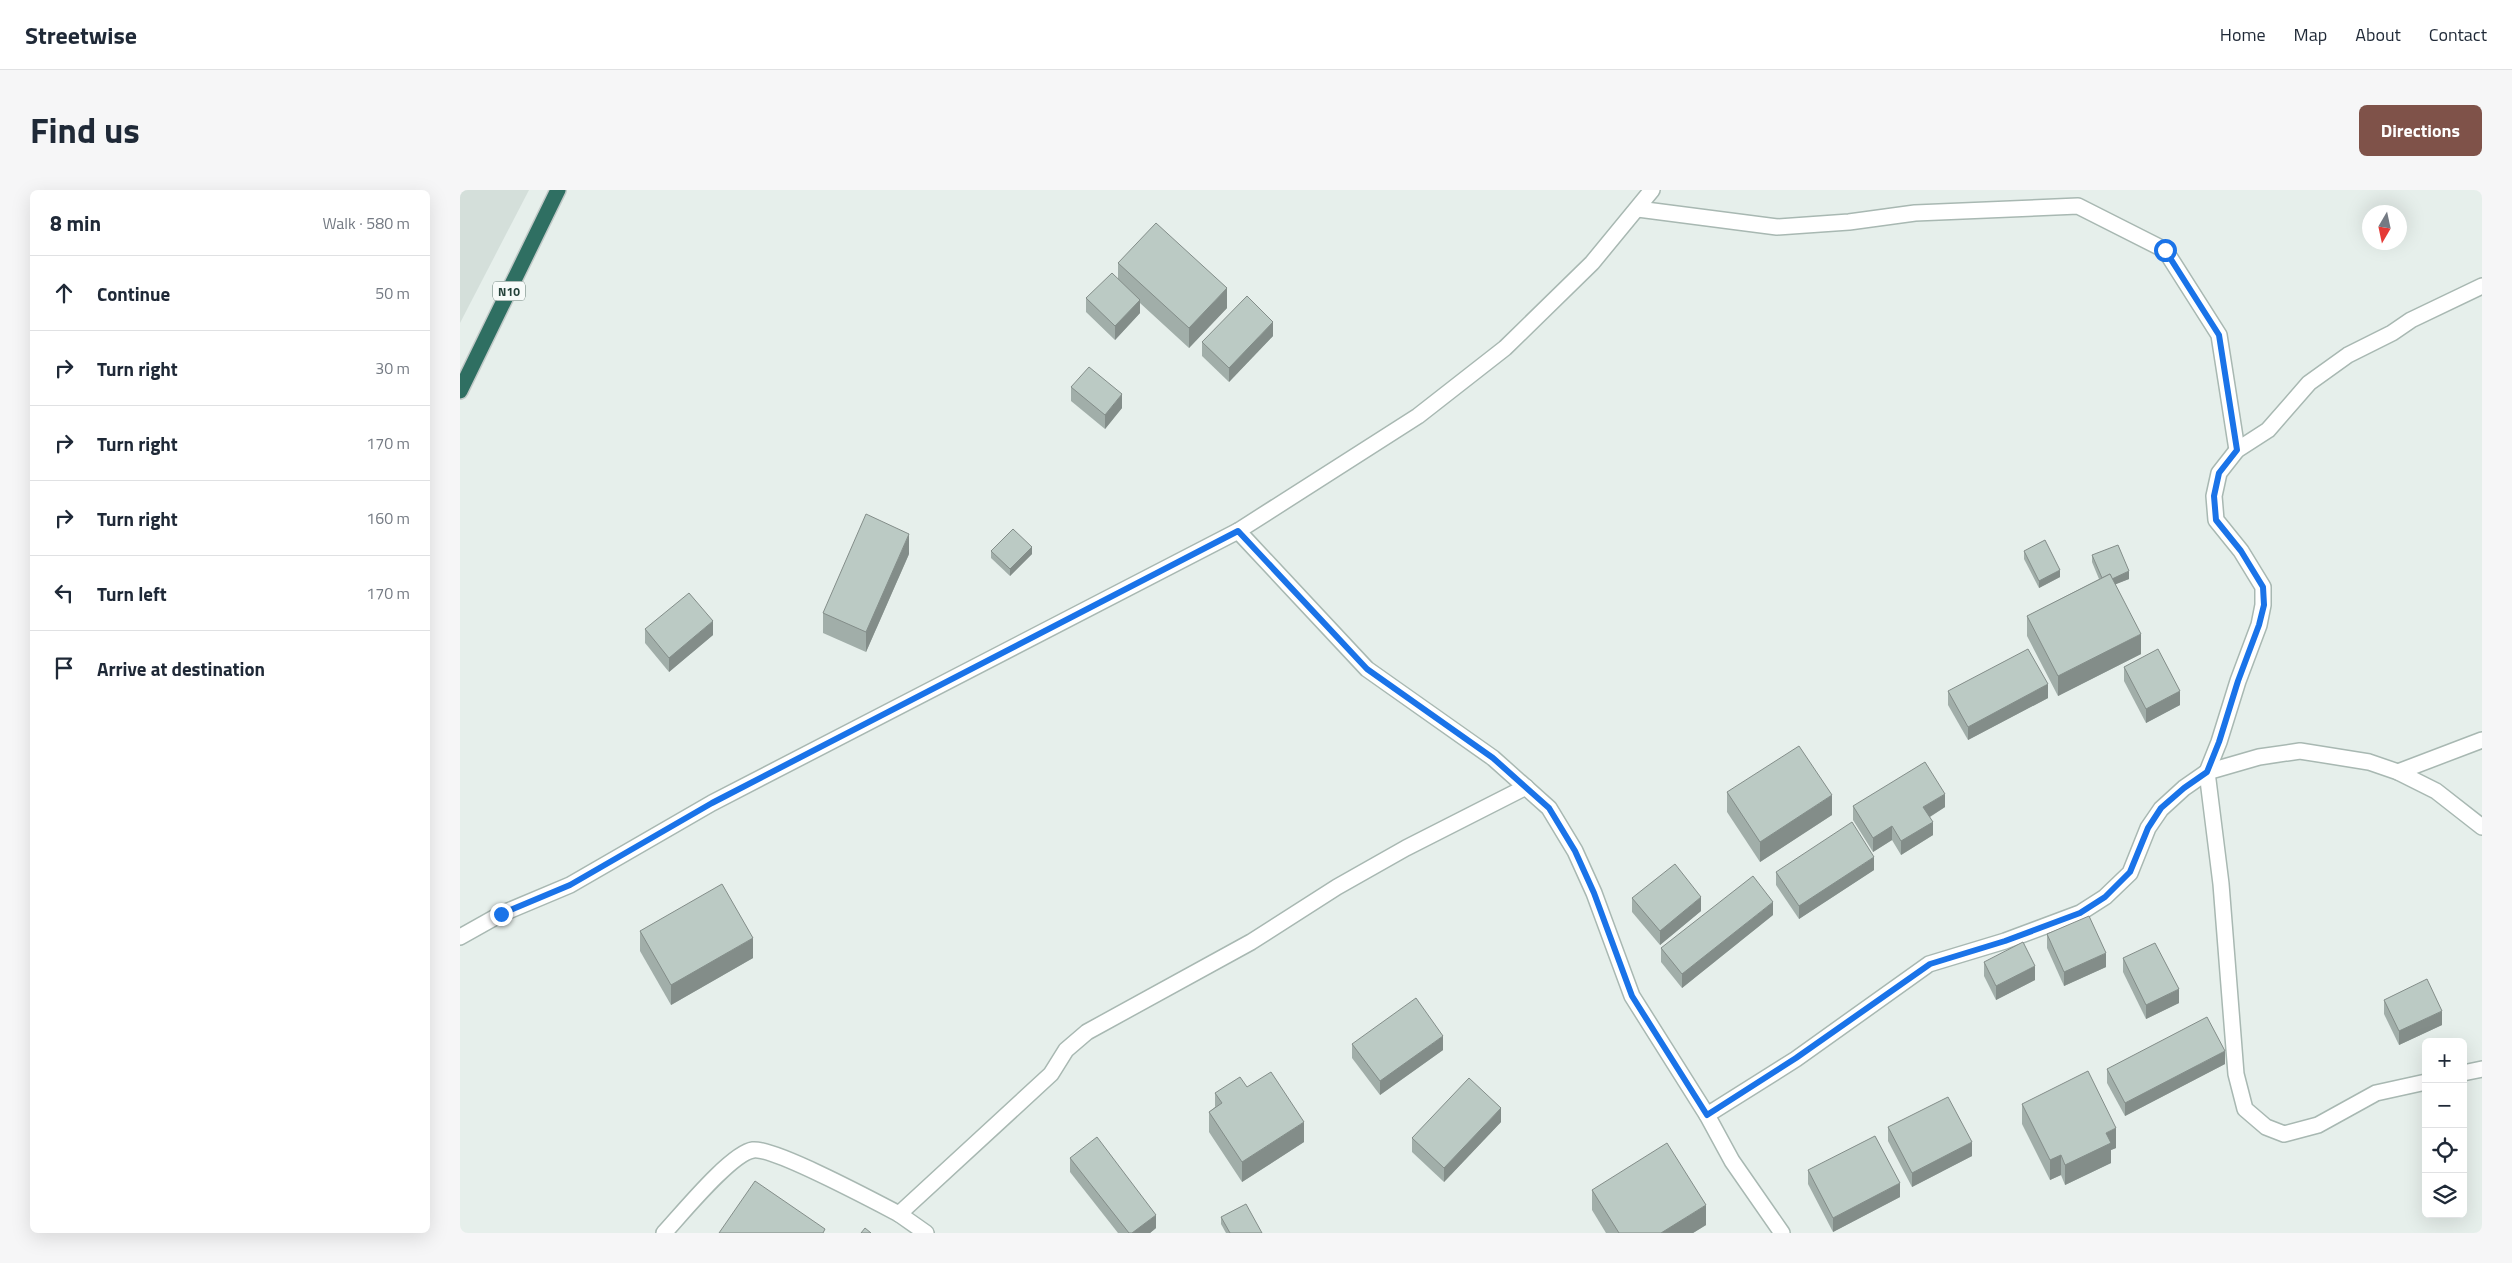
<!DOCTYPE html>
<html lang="en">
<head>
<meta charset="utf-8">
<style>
	body { margin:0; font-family:"Titillium Web",sans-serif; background:#f6f6f7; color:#1f2937 }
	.controls { position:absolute; right:15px; bottom:15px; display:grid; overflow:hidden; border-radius:8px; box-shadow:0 5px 20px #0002 }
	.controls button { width:45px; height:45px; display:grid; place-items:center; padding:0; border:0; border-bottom:1px solid #e0e1e3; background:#fff; color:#1f2937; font:25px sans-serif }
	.compass { position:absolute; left:1902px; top:15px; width:45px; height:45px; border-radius:50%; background:#fff; box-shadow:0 5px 20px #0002; rotate:189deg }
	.stop { position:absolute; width:15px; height:15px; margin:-11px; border:4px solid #1a73e8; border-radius:50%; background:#fff }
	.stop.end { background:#1a73e8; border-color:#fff; box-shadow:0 1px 5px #0008 }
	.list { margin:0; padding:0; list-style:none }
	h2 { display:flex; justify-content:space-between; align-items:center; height:65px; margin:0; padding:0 20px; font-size:21px }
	h2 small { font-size:16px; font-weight:400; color:#747a83 }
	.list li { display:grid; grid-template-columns:32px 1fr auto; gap:15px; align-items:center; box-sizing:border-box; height:75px; padding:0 20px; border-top:1px solid #e0e1e3 }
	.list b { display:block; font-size:19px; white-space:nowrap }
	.list em { font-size:16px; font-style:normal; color:#747a83 }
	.icon { flex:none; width:28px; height:28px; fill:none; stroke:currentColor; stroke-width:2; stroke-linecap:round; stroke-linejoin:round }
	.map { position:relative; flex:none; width:2022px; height:1043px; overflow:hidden; border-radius:8px }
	header { display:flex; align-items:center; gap:30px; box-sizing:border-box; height:70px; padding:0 25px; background:#fff; border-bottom:1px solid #e0e1e3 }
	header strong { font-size:24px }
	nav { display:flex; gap:28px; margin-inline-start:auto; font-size:18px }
	.intro { display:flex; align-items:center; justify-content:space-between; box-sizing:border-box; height:120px; padding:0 30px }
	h1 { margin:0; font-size:35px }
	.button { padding:12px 22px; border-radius:8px; background:#7f5249; color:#fff; font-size:18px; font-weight:700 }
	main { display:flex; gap:30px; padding:0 30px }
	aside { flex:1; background:#fff; border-radius:8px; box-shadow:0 5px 20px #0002 }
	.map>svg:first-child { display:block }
	.built { fill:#d4dfda }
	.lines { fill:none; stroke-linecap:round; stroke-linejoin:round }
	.street-casing { stroke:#a8b8b2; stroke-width:18 }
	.highway-casing { stroke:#c2cac8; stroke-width:18 }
	.street { stroke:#fff; stroke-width:15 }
	.highway { stroke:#2f6f62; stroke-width:15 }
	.wall { fill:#a1aea9 }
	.shaded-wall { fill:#838d89 }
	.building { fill:#bbcac4; stroke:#838d89 }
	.route { stroke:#1a73e8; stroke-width:6 }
	.labels { text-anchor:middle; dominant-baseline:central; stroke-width:4; stroke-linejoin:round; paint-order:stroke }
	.shield { fill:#f7fbf9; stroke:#637a73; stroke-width:1 }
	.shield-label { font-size:12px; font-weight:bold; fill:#24423a }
</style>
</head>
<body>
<header>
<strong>Streetwise</strong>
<nav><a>Home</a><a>Map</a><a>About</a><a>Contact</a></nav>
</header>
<div class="intro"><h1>Find us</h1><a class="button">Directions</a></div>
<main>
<aside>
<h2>8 min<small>Walk · 580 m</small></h2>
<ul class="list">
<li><svg class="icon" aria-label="ahead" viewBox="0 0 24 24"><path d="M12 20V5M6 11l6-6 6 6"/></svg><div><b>Continue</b></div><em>50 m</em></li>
<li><svg class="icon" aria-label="right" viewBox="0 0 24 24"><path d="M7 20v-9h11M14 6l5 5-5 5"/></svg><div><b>Turn right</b></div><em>30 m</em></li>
<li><svg class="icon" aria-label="right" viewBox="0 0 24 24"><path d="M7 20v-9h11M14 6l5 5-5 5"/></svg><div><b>Turn right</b></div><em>170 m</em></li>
<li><svg class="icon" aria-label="right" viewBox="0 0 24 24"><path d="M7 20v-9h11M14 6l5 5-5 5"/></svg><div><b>Turn right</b></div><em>160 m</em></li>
<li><svg class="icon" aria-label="left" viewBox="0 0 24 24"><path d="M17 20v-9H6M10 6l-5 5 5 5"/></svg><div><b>Turn left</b></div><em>170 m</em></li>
<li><svg class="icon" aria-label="arrive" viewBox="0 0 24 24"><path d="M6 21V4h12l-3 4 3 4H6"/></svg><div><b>Arrive at destination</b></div></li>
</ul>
</aside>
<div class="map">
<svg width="2022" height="1043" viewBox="0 0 2022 1043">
	<rect width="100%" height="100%" fill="#e6efeb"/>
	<polygon class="built" points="0,0 69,0 0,133"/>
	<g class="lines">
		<defs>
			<g id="street">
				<polyline points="1178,19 1317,37 1389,32 1455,23 1618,16 1705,60 1759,145 1777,260"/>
				<polyline points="778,341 907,479 1033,568 1089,618 1115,661 1134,703 1172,806 1247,925 1272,971 1322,1043"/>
				<polyline points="1938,582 2022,550"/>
				<polyline points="0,747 41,724 110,695 252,613 778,341 958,226 1045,158 1132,73 1192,0"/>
				<polyline points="2003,883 2022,879"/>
				<polyline points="1966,892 1916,903 1858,935 1824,944 1806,937 1785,919 1776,884 1761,694 1747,582 1759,552 1778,491 1799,435 1803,415 1803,397 1781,361 1756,330 1754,306 1759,283 1777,260 1808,240 1849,193 1888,165 1932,143 1951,130 2022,96"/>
				<polyline points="1247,925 1336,869 1469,774 1545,751 1620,723 1645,707 1670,683 1688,638 1701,619 1724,598 1747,582 1799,567 1840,561 1909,572 1938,582 1976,601 2022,637"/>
				<path d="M204 1043C220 1026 271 963 293 960 313 957 416 1012 439 1024"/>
				<polyline points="466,1043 439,1024 591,884 606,860 627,842 791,752 877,697 946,658 1066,597"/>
			</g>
			<polyline id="highway" points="0,201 98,0"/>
		</defs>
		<use href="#street" class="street-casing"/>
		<use href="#highway" class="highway-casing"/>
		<use href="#street" class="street"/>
		<use href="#highway" class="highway"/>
	</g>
	<g class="wall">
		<polygon points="658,73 767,118 729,158 680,113 680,123 655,150 626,122 626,108 658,89"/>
		<polygon points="813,146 769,192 742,166 742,152"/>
		<polygon points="611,197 662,218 645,239 611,211"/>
		<polygon points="531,361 572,364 550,386 531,368"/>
		<polygon points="1564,361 1600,387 1579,398 1564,369"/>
		<polygon points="449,364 406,462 363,443 363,423"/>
		<polygon points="1632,365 1669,389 1655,394 1681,464 1598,506 1567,446 1567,426 1639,389 1632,372"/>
		<polygon points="185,439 253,445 209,482 185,453"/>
		<polygon points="1664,477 1720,515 1686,533 1664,491"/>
		<polygon points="1488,501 1588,508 1508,550 1488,515"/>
		<polygon points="1267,602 1372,625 1300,672 1267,622"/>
		<polygon points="1393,616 1485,617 1470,627 1473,645 1441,665 1432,650 1413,662 1393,630"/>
		<polygon points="1414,680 1339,729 1316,695 1316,682"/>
		<polygon points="1172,708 1241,721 1200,755 1172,722"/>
		<polygon points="1313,725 1222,798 1201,772 1201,758"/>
		<polygon points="180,741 293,768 211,815 180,761"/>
		<polygon points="1587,744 1646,777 1604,796 1587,758"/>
		<polygon points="1663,768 1719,813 1686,829 1663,782"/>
		<polygon points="1524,772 1575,790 1536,810 1524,786"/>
		<polygon points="1924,810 1982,835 1939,855 1924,824"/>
		<polygon points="892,854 983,860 920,905 892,868"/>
		<polygon points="1765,874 1665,926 1647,893 1647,879"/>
		<polygon points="787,897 844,952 782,992 749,942 749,922 755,917 755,903"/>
		<polygon points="1562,914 1656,958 1651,960 1651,973 1605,995 1601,985 1590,990 1562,934"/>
		<polygon points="1041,932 984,992 952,962 952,948"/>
		<polygon points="1428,937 1512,966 1452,997 1428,951"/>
		<polygon points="610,968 696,1038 690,1043 658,1043 610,982"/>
		<polygon points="1348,980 1440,1007 1373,1042 1348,994"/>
		<polygon points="1132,1000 1246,1035 1233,1043 1146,1043 1132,1020"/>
		<polygon points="761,1027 802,1043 766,1043 761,1034"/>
	</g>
	<g class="shaded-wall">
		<polygon points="767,98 767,118 729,158 729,138"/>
		<polygon points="680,110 680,123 655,150 655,136"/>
		<polygon points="813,132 813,146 769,192 769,178"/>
		<polygon points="662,204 662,218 645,239 645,225"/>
		<polygon points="449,344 449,364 406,462 406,442"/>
		<polygon points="572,357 572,364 550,386 550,379"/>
		<polygon points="1600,380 1600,387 1579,398 1579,391"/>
		<polygon points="1669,381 1669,389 1644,399 1644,392"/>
		<polygon points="253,431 253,445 209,482 209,468"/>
		<polygon points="1681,444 1681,464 1598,506 1598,486"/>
		<polygon points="1588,494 1588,508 1508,550 1508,537"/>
		<polygon points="1720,501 1720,515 1686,533 1686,519"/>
		<polygon points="1485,604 1485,617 1463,631 1463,617"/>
		<polygon points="1372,605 1372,625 1300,672 1300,652"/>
		<polygon points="1473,632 1473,645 1441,665 1441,651"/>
		<polygon points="1432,636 1432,650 1413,662 1413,648"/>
		<polygon points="1414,667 1414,680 1339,729 1339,716"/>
		<polygon points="1241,707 1241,721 1200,755 1200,741"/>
		<polygon points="1313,712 1313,725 1222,798 1222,784"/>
		<polygon points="293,748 293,768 211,815 211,795"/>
		<polygon points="1646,763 1646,777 1604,796 1604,782"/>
		<polygon points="1575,776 1575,790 1536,810 1536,796"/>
		<polygon points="1719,799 1719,813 1686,829 1686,815"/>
		<polygon points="1982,821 1982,835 1939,855 1939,841"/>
		<polygon points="983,846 983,860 920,905 920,891"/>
		<polygon points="1765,861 1765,874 1665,926 1665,913"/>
		<polygon points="1041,918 1041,932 984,992 984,978"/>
		<polygon points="844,932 844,952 782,992 782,972"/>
		<polygon points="1656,938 1656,958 1651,960 1651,973 1605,995 1605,975 1646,943"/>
		<polygon points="1512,952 1512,966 1452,997 1452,983"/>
		<polygon points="1601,965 1601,985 1590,990 1590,970"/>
		<polygon points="1440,993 1440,1007 1373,1042 1373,1028"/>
		<polygon points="1246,1015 1246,1035 1233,1043 1201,1043"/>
		<polygon points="696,1025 696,1038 690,1043 672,1043"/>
	</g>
	<g class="building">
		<polygon points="696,33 767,98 729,138 658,73"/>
		<polygon points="652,83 680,110 655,136 626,108"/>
		<polygon points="787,106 813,132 769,178 742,152"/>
		<polygon points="629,177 662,204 645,225 611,197"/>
		<polygon points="406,324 449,344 406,442 363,423"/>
		<polygon points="553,339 572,357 550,379 531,361"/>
		<polygon points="1585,350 1600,380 1579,391 1564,361"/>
		<polygon points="1658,355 1669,381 1652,389 1650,384 1642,388 1632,365"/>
		<polygon points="1650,384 1681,444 1598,486 1567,426"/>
		<polygon points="229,403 253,431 209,468 185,439"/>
		<polygon points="1568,459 1588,494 1508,537 1488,501"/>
		<polygon points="1698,459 1720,501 1686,519 1664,477"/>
		<polygon points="1339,556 1372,605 1300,652 1267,602"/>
		<polygon points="1465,572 1485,604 1463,617 1473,632 1441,651 1432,636 1413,648 1393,616"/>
		<polygon points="1392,632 1414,667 1339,716 1316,682"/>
		<polygon points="1215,674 1241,707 1200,741 1172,708"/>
		<polygon points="1293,686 1313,712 1222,784 1201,758"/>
		<polygon points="262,694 293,748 211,795 180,741"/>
		<polygon points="1629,726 1646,763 1604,782 1587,744"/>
		<polygon points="1563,752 1575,776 1536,796 1524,772"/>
		<polygon points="1695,753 1719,799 1686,815 1663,768"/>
		<polygon points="1967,789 1982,821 1939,841 1924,810"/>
		<polygon points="956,808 983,846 920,891 892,854"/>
		<polygon points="1747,827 1765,861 1665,913 1647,879"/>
		<polygon points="1628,881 1656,938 1646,943 1651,953 1605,975 1601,965 1590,970 1562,914"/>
		<polygon points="811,882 844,932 782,972 749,922 762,913 755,903 780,887 787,897"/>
		<polygon points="1009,888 1041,918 984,978 952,948"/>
		<polygon points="1488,907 1512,952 1452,983 1428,937"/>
		<polygon points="1415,946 1440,993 1373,1028 1348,980"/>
		<polygon points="637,947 696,1025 672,1043 669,1043 610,968"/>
		<polygon points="1207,953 1246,1015 1201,1043 1159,1043 1132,1000"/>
		<polygon points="295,991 365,1039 363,1043 259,1043"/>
		<polygon points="786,1014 802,1043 770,1043 761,1027"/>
		<polygon points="405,1038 411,1043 401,1043"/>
	</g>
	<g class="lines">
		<polyline class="route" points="41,724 110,695 252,613 778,341 907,479 1033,568 1089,618 1115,661 1134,703 1172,806 1247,925 1336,868 1470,774 1545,751 1620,723 1645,707 1670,682 1688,638 1701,618 1724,598 1747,582 1759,552 1778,491 1799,435 1804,415 1803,397 1781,361 1756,330 1754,306 1759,283 1777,260 1759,145 1705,60"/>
	</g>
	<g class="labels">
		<rect class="shield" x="33" y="91.5" width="32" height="19" rx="4"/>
		<g class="shield-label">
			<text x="49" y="101">N10</text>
		</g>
	</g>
</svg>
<div class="controls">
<button>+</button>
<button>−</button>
<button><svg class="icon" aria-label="locate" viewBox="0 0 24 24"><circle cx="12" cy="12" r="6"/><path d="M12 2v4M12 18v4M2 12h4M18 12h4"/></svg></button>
<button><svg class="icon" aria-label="layers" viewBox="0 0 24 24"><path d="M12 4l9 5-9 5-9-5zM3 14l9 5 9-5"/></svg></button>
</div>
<svg class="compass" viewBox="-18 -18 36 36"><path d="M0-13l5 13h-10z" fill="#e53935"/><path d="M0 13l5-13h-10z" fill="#747a83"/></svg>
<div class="stop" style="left:1705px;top:60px"></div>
<div class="stop end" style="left:41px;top:724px"></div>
</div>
</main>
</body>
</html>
